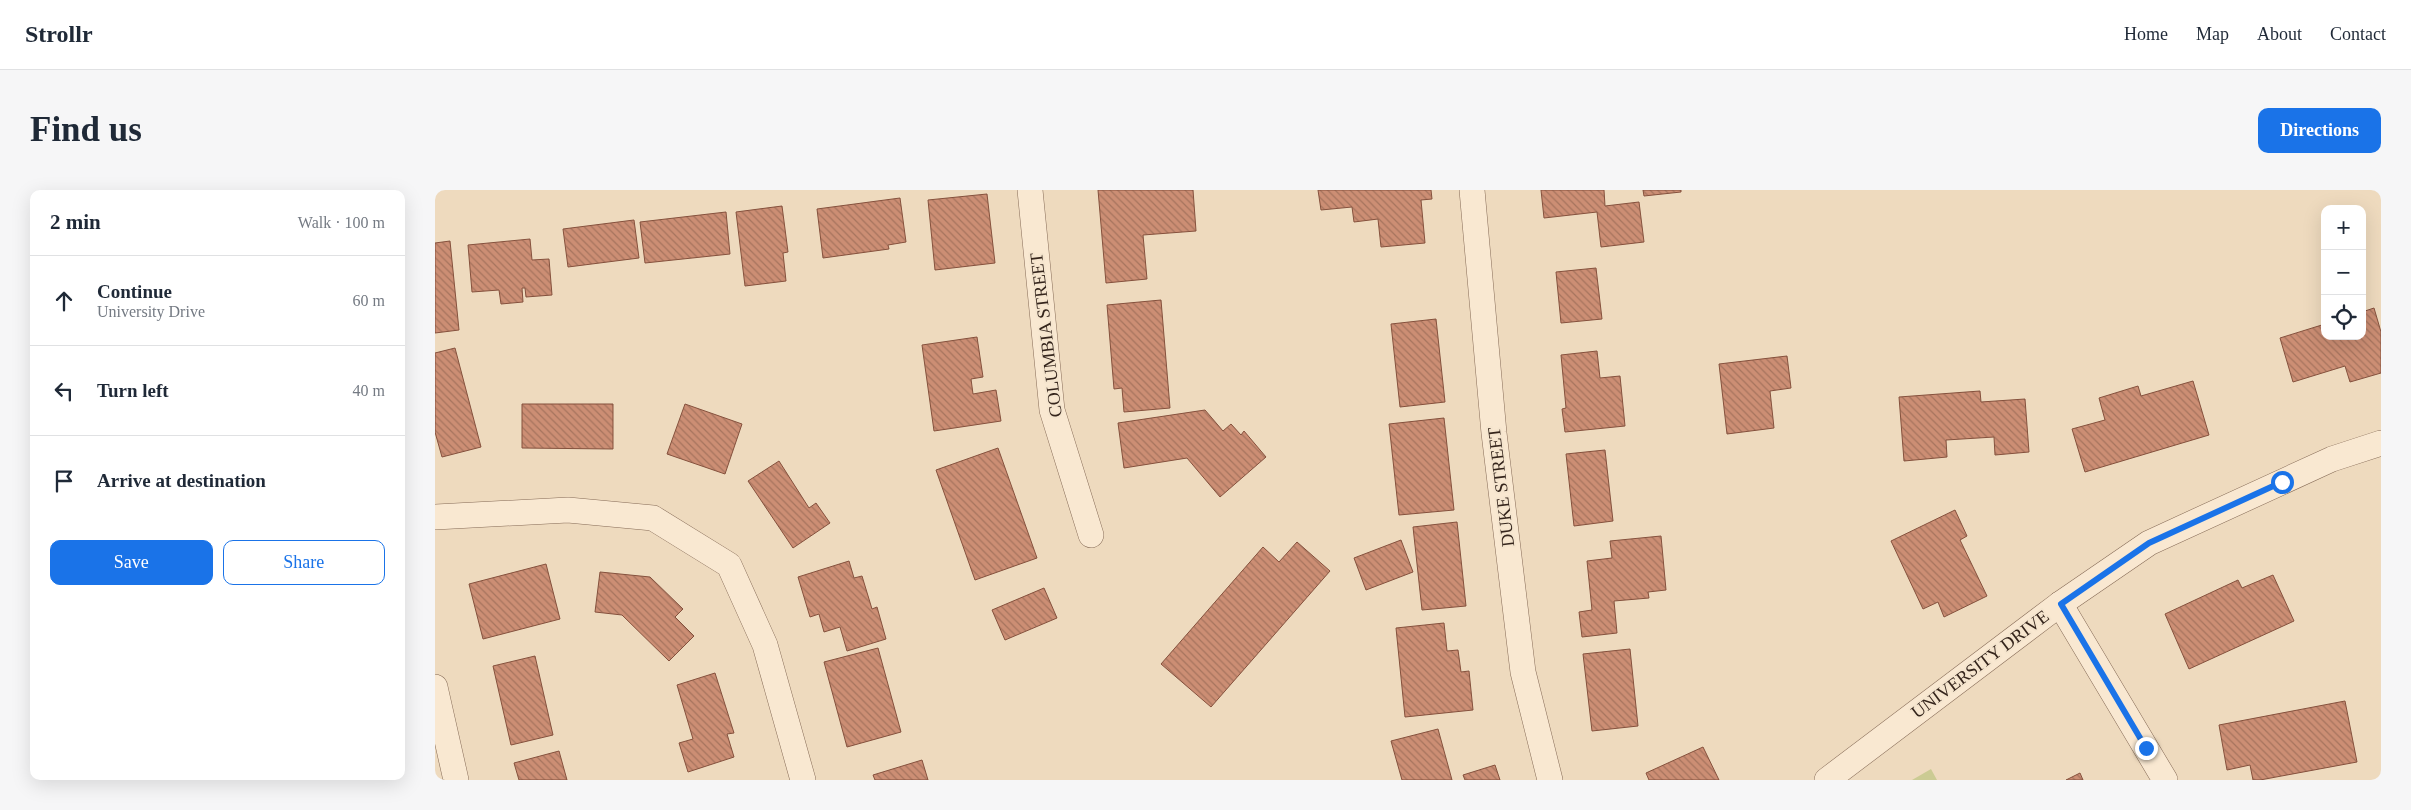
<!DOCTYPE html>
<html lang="en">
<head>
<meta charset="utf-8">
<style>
	body { margin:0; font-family:Georgia,serif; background:#f6f6f7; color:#1f2937 }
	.controls { position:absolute; right:15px; top:15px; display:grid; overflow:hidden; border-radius:10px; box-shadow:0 5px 20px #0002 }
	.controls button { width:45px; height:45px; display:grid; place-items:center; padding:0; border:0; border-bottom:1px solid #e0e1e3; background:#fff; color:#1f2937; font:25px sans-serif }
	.stop { position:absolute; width:15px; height:15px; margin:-11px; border:4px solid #1a73e8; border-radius:50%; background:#fff }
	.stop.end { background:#1a73e8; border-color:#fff; box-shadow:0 1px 5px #0008 }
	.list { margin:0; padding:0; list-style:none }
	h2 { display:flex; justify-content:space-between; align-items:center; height:65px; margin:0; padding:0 20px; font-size:21px }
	h2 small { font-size:16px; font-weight:400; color:#747a83 }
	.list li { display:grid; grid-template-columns:32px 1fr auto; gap:15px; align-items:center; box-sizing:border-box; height:90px; padding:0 20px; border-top:1px solid #e0e1e3 }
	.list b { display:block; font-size:19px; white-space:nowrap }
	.list p { margin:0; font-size:16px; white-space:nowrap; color:#747a83 }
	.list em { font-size:16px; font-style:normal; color:#747a83 }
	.actions { display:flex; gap:10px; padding:15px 20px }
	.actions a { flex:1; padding:11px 0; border:1px solid #1a73e8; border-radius:10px; text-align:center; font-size:18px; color:#1a73e8 }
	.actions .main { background:#1a73e8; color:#fff }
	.icon { flex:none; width:28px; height:28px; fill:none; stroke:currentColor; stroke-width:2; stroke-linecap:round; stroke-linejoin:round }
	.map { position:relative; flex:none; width:1946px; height:590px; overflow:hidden; border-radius:10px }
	header { display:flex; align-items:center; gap:30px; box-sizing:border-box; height:70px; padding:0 25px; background:#fff; border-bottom:1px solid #e0e1e3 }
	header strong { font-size:24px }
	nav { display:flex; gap:28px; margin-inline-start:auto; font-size:18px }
	.intro { display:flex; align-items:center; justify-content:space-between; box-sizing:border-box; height:120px; padding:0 30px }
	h1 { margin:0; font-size:35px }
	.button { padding:12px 22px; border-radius:10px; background:#1a73e8; color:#fff; font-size:18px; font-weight:700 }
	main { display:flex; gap:30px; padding:0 30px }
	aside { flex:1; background:#fff; border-radius:10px; box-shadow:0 5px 20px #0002 }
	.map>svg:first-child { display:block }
	.grass { fill:url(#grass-tufts) }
	.building { fill:url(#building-back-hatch); stroke:#85513d }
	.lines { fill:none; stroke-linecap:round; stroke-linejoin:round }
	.minor-casing { stroke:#866b57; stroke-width:26 }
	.minor { stroke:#f9e8d1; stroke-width:25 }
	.route { stroke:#1a73e8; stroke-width:6 }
	.labels { text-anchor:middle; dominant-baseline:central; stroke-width:4; stroke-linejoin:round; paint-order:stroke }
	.street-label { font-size:18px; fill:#35251c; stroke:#f5e5ce }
</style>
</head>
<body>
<header>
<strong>Strollr</strong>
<nav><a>Home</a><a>Map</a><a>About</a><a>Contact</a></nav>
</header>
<div class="intro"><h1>Find us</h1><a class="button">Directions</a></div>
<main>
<aside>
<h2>2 min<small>Walk · 100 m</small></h2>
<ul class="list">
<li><svg class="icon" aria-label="ahead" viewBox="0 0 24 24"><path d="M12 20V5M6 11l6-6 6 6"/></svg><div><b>Continue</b><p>University Drive</p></div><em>60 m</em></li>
<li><svg class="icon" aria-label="left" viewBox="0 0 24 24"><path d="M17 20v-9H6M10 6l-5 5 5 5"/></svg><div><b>Turn left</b></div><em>40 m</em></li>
<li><svg class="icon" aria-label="arrive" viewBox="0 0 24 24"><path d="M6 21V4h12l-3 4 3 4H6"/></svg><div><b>Arrive at destination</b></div></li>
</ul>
<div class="actions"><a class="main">Save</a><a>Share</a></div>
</aside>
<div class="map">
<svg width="1946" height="590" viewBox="0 0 1946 590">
	<defs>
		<pattern id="grass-tufts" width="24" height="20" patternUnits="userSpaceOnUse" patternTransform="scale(1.25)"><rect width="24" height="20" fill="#cbcb93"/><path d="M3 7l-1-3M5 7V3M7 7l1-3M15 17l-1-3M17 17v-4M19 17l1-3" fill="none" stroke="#afae7e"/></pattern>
		<pattern id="building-back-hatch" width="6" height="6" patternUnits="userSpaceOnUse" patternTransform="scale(1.25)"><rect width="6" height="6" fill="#cc8e74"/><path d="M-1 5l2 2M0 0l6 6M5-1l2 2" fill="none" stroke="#a6745e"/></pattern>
	</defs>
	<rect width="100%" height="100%" fill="#eedabe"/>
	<polygon class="grass" points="1496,579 1502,590 1477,590"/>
	<g class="building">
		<polygon points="663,0 758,0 761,41 708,45 712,89 671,93"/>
		<polygon points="883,0 996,0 997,9 986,10 990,53 946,57 943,29 919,32 917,17 886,20"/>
		<polygon points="1106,0 1169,0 1170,16 1204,12 1209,52 1166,57 1162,22 1109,28"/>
		<polygon points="1208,0 1246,0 1246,2 1209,6"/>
		<polygon points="552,4 560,73 500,80 493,10"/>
		<polygon points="465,8 471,52 453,55 454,59 388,68 382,19"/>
		<polygon points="347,16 353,62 348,63 351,91 310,96 301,22"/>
		<polygon points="291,22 295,64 210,73 205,32"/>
		<polygon points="199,30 204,68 133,77 128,39"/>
		<polygon points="95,49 97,70 114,69 117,105 91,107 90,98 87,98 88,112 66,114 64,100 37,102 33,55"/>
		<polygon points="15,51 24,140 0,143 0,53"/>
		<polygon points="1161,78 1167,129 1126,133 1121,82"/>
		<polygon points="726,110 735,218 689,222 687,198 679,199 672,115"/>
		<polygon points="1939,118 1946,142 1946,183 1915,192 1910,176 1858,192 1845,148 1890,134 1890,146 1927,146 1927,122"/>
		<polygon points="1001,129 1010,212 965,217 956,134"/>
		<polygon points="542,147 548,187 536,189 538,204 561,200 566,231 499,241 487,155"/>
		<polygon points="20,158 46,257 7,267 0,242 0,163"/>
		<polygon points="1162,161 1165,188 1185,186 1190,236 1130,242 1127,219 1131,218 1126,165"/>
		<polygon points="1352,166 1356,198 1335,201 1339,238 1292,244 1284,174"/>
		<polygon points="1758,191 1774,245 1650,282 1637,239 1670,230 1664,208 1703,196 1706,206"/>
		<polygon points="1545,201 1546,212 1590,209 1594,262 1560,265 1559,247 1511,250 1512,267 1469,271 1464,207"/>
		<polygon points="87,214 178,214 178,259 87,258"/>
		<polygon points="250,214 307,234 290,284 232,264"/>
		<polygon points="770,220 788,241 796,234 806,245 809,241 831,267 785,307 752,268 689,278 683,233"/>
		<polygon points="1009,228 1019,320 964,325 954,234"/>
		<polygon points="563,258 602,368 540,390 501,280"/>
		<polygon points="1170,260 1178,331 1139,336 1131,264"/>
		<polygon points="344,271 374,318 381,313 395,333 358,358 313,291"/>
		<polygon points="1520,320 1532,346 1525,350 1552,406 1509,427 1503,412 1488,419 1456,351"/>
		<polygon points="1022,332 1031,416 987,420 978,337"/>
		<polygon points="1226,346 1231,400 1213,402 1214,408 1179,411 1182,443 1147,447 1144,422 1157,420 1152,371 1177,368 1175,351"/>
		<polygon points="966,350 978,382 931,400 919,368"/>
		<polygon points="862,352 895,381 776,517 726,474 828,357 844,372"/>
		<polygon points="414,371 419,388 427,386 437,419 442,417 451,449 412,461 405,437 389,442 384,424 375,427 363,387"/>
		<polygon points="111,374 125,429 48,449 34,394"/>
		<polygon points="165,382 215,387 248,419 240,427 259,446 234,471 187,425 160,422"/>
		<polygon points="1838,385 1859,431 1754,479 1730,424 1803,390 1807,398"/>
		<polygon points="609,398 622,428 570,450 557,420"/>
		<polygon points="1009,433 1012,461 1023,460 1026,482 1034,481 1038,520 970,527 961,438"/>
		<polygon points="443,458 466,542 412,557 389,472"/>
		<polygon points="1195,459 1203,536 1157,541 1148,464"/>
		<polygon points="100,466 118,545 76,555 58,476"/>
		<polygon points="280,483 299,543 292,544 299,567 253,582 244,553 258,549 242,495"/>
		<polygon points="1910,511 1922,572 1825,590 1818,590 1815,575 1792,580 1784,535"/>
		<polygon points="1003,539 1017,590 967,590 956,551"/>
		<polygon points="1268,557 1284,590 1214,590 1211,583"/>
		<polygon points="124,561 132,590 84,590 79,573"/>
		<polygon points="487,570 493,590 440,590 438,585"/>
		<polygon points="1060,575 1065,590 1030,590 1028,585"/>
		<polygon points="1645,583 1648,590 1631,590"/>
	</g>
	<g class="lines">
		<defs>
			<g id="minor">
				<polyline points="595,0 617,220 656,345"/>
				<polyline points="1037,0 1059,243 1088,482 1115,590"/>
				<polyline points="0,327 133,320 218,328 294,375 330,455 368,590"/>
				<polyline points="1625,414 1730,590"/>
				<polyline points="0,497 21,590"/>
				<polyline points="1392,590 1625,414 1714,353 1897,269 1946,253"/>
			</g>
		</defs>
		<use href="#minor" class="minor-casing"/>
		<use href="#minor" class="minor"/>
	</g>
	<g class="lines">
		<polyline class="route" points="1711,558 1626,414 1714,353 1847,292"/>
	</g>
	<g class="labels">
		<g class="street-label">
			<text transform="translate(611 145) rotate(-97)">COLUMBIA STREET</text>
			<text transform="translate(1066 297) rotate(-97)">DUKE STREET</text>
			<text transform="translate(1545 474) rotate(-37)">UNIVERSITY DRIVE</text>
		</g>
	</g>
</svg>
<div class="controls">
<button>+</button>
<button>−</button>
<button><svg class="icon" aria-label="locate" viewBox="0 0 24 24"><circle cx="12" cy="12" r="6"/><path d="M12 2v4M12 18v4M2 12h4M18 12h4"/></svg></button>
</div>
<div class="stop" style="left:1847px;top:292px"></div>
<div class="stop end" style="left:1711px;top:558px"></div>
</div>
</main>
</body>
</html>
